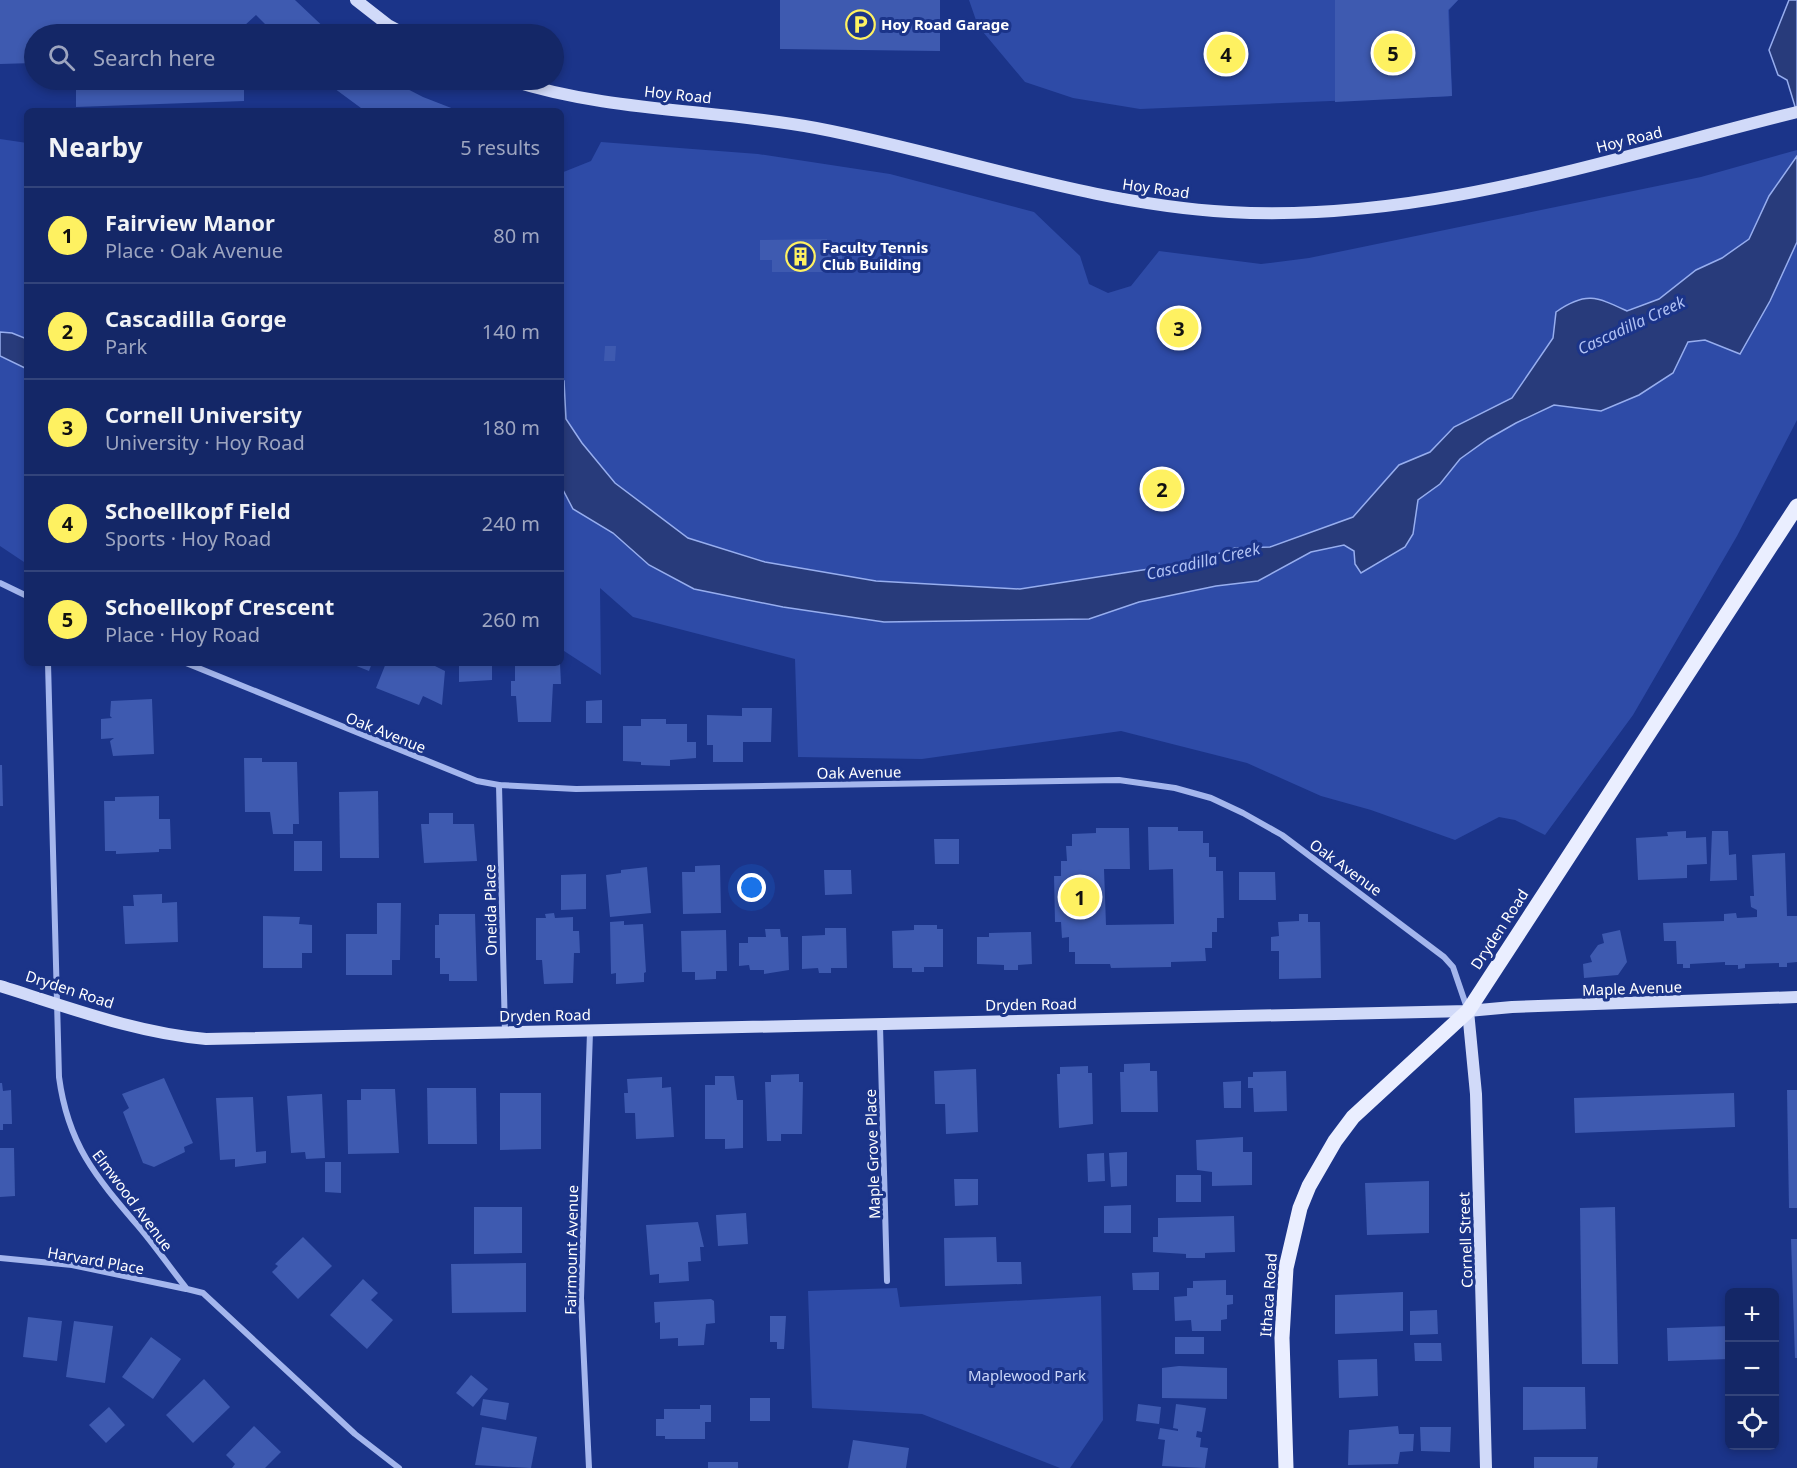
<!DOCTYPE html>
<html lang="en">
<head>
<meta charset="utf-8">
<style>
	body { margin:0; font-family:"Noto Sans",sans-serif; background:#213370; color:#f1f3f6 }
	.controls { position:absolute; right:18px; bottom:18px; display:grid; overflow:hidden; border-radius:9px; box-shadow:0 3px 9px #0003 }
	.controls button { width:54px; height:54px; display:grid; place-items:center; padding:0; border:0; border-bottom:2px solid #33447b; background:#142767; color:#f1f3f6; font:30px sans-serif }
	.you { position:absolute; left:752px; top:888px; width:21px; height:21px; margin:-15px; border:4px solid #fff; border-radius:50%; background:#1a73e8; box-shadow:0 0 0 9px #1a73e833 }
	.badge { display:grid; place-items:center; width:39px; height:39px; border-radius:50%; background:#fef161; color:#111; font-size:20px; font-weight:700 }
	.pin { position:absolute; translate:-50% -50%; border:3px solid #fff; box-shadow:0 2px 6px #0006 }
	.list { margin:0; padding:0; list-style:none }
	h2 { display:flex; justify-content:space-between; align-items:center; height:78px; margin:0; padding:0 24px; font-size:26px }
	h2 small { font-size:20px; font-weight:400; color:#9da5c0 }
	.list li { display:grid; grid-template-columns:39px 1fr auto; gap:18px; align-items:center; box-sizing:border-box; height:96px; padding:0 24px; border-top:2px solid #33447b }
	.list b { display:block; font-size:22px; white-space:nowrap }
	.list p { margin:0; font-size:20px; white-space:nowrap; color:#9da5c0 }
	.list em { font-size:20px; font-style:normal; color:#9da5c0 }
	.icon { flex:none; width:33px; height:33px; fill:none; stroke:currentColor; stroke-width:2; stroke-linecap:round; stroke-linejoin:round }
	.map { position:relative; flex:none; width:1797px; height:1468px; overflow:hidden }
	.search { position:absolute; background:#142767; box-shadow:0 3px 9px #0003; left:24px; top:24px; width:540px; height:66px; display:flex; align-items:center; gap:15px; box-sizing:border-box; padding:0 21px; border-radius:33px; color:#9da5c0; font-size:22px }
	.panel { position:absolute; background:#142767; box-shadow:0 3px 9px #0003; left:24px; top:108px; width:540px; height:558px; border-radius:9px }
	.map>svg:first-child { display:block }
	.green { fill:#2e4ba7 }
	.water { fill:#283b7b; stroke:#97aeef; stroke-width:1.5 }
	.building { fill:#3e5ab0 }
	.lines { fill:none; stroke-linecap:round; stroke-linejoin:round }
	.street { stroke:#a4b6ed; stroke-width:6 }
	.secondary { stroke:#d1daf9; stroke-width:12 }
	.primary { stroke:#eaeeff; stroke-width:15 }
	.labels { text-anchor:middle; dominant-baseline:central; stroke-width:6; stroke-linejoin:round; paint-order:stroke }
	.poi-label { font-size:15px; font-weight:bold; fill:#fff; stroke:#1b3489; text-anchor:start }
	.street-label { font-size:15px; fill:#fff; stroke:#1b3489 }
	.park-label { font-size:15px; fill:#c9d5f9; stroke:#1b3489 }
	.water-label { font-size:16px; font-style:italic; fill:#b0c1f4; stroke:#1b3489 }
</style>
</head>
<body>
<div class="map">
<svg width="1797" height="1468" viewBox="0 0 1797 1468">
	<rect width="100%" height="100%" fill="#1b3489"/>
	<g class="green">
		<polygon points="969,0 1458,0 1449,10 1452,96 1140,109 1073,98 1025,82 978,26"/>
		<polygon points="0,139 27,143 27,564 0,546"/>
		<polygon points="601,142 758,154 890,174 1034,212 1080,256 1089,284 1108,293 1131,286 1159,251 1261,264 1309,258 1701,177 1797,150 1797,420 1737,536 1633,715 1545,835 1515,820 1499,817 1455,840 1371,810 1321,796 1247,763 1121,731 922,759 798,757 795,659 633,617 600,588 601,675 561,649 561,173 591,161"/>
		<polygon points="897,1288 900,1307 1101,1296 1103,1420 1070,1468 1060,1468 922,1414 812,1408 808,1291"/>
	</g>
	<g class="water">
		<polygon points="1789,0 1797,0 1797,113 1787,80 1778,75 1769,50"/>
		<path d="M1797 156V242L1770 301 1740 354 1705 340 1688 342 1673 373 1639 395 1601 411 1554 405 1516 423 1488 439 1460 459 1440 484 1418 500 1413 534 1405 547 1361 573 1355 564 1354 551 1344 545 1311 552 1258 581 1216 586 1139 602 1089 619 884 622 783 607 694 589 649 565 613 533 573 509 561 486V379L564 381 566 419 582 443 615 483 688 538 765 562 876 581 1020 589 1194 562 1235 548 1270 547 1353 517 1399 465 1430 452 1454 427 1512 398 1553 338 1556 312C1586 291 1597 297 1627 311L1659 299 1696 270 1722 258 1749 239 1769 196Z"/>
		<polygon points="0,332 12,333 27,339 27,369 0,356"/>
	</g>
	<g class="building">
		<polygon points="0,0 295,0 331,34 275,34 256,15 244,26 244,34 34,34 34,63 0,64"/>
		<polygon points="780,0 940,0 940,51 780,49"/>
		<polygon points="1335,0 1458,0 1448,10 1452,96 1335,102"/>
		<polygon points="76,80 244,80 244,101 76,107"/>
		<polygon points="323,80 390,80 423,97 459,111 365,111"/>
		<polygon points="827,239 827,252 842,252 842,272 772,272 772,260 760,260 760,240"/>
		<polygon points="605,346 616,346 615,361 604,361"/>
		<polygon points="349,663 372,663 369,671"/>
		<polygon points="386,663 437,663 435,666 445,671 442,705 423,696 419,705 376,688"/>
		<polygon points="459,663 492,663 492,680 459,682"/>
		<polygon points="515,663 560,663 561,684 553,684 551,722 518,722 516,696 511,696 511,681 515,681"/>
		<polygon points="152,699 154,754 113,756 110,741 114,738 101,739 101,719 112,718 110,716 111,701"/>
		<polygon points="602,700 602,723 586,723 586,701"/>
		<polygon points="742,708 772,708 771,742 743,742 743,762 713,762 713,745 707,745 707,715 742,716"/>
		<polygon points="641,719 666,719 666,724 687,724 687,742 696,742 696,758 670,760 670,766 641,765 641,762 623,761 623,726 641,726"/>
		<polygon points="244,758 262,758 262,762 297,762 299,824 293,824 293,834 273,834 270,812 245,812"/>
		<polygon points="0,765 2,765 3,806 0,806"/>
		<polygon points="378,791 379,858 340,858 339,792"/>
		<polygon points="159,796 159,819 170,819 171,849 159,849 159,852 116,854 116,851 105,851 104,801 115,801 115,797"/>
		<polygon points="429,813 453,813 453,824 474,824 477,861 424,863 421,824 429,824"/>
		<polygon points="1148,827 1178,827 1178,831 1203,831 1203,843 1209,843 1209,857 1216,857 1216,871 1223,871 1224,918 1217,918 1217,932 1212,932 1212,948 1205,948 1206,961 1171,962 1171,967 1111,968 1110,964 1075,964 1075,952 1069,952 1069,937 1062,938 1061,922 1055,922 1054,876 1061,876 1061,861 1067,861 1066,846 1072,846 1072,834 1096,833 1096,828 1129,828 1130,869 1104,869 1106,925 1174,924 1173,869 1149,870"/>
		<polygon points="1686,831 1686,838 1706,837 1707,864 1687,865 1687,878 1638,880 1636,838 1668,836 1667,832"/>
		<polygon points="1712,831 1728,831 1729,855 1736,854 1737,880 1710,881"/>
		<polygon points="934,839 959,839 959,864 935,864"/>
		<rect x="294" y="841" width="28" height="30"/>
		<polygon points="1785,853 1787,916 1797,916 1797,962 1787,963 1787,967 1779,967 1779,963 1745,964 1745,968 1738,969 1738,965 1725,965 1725,962 1690,964 1690,968 1683,968 1683,964 1677,964 1676,941 1664,941 1663,923 1724,921 1724,914 1736,913 1737,918 1757,917 1757,910 1751,907 1750,896 1754,896 1752,855"/>
		<polygon points="720,865 721,913 683,914 682,872 695,872 695,866"/>
		<polygon points="647,867 651,913 610,917 606,875 621,873 621,870"/>
		<polygon points="824,870 851,870 852,894 825,895"/>
		<polygon points="1239,872 1275,872 1276,900 1239,900"/>
		<polygon points="586,874 586,909 561,910 561,875"/>
		<polygon points="162,894 162,903 177,902 178,942 125,944 123,906 134,906 133,895"/>
		<polygon points="377,903 401,903 400,960 392,960 392,975 346,975 346,934 377,934"/>
		<polygon points="554,913 555,918 573,917 573,931 579,931 580,953 574,953 573,983 544,984 542,960 536,960 536,918 546,918 545,914"/>
		<polygon points="439,914 475,914 477,981 449,981 449,974 440,974 440,958 435,958 435,925 439,925"/>
		<polygon points="1299,914 1308,914 1308,922 1320,922 1321,978 1279,979 1279,951 1271,951 1271,937 1279,936 1278,922 1299,921"/>
		<polygon points="263,916 300,917 299,924 312,925 312,953 302,953 302,968 263,968"/>
		<polygon points="624,921 624,925 643,924 646,972 644,973 644,982 616,984 616,973 611,974 610,922"/>
		<polygon points="914,925 937,925 937,929 943,929 943,967 924,967 924,972 912,972 912,968 893,968 892,931 914,930"/>
		<polygon points="825,928 846,928 847,968 831,968 831,973 819,973 818,968 802,969 802,936 825,935"/>
		<polygon points="765,929 780,929 781,937 788,937 789,970 764,974 764,970 750,970 749,965 739,966 739,943 748,943 748,937 766,937"/>
		<polygon points="726,930 727,971 716,971 716,979 695,980 695,972 682,972 681,931"/>
		<polygon points="1620,930 1627,962 1618,975 1584,978 1583,964 1592,962 1590,956 1598,945 1604,943 1602,934"/>
		<polygon points="1031,932 1032,964 1018,965 1018,970 1004,970 1004,965 977,964 977,937 989,937 989,933"/>
		<polygon points="1150,1063 1150,1071 1157,1071 1158,1112 1121,1112 1120,1072 1124,1072 1124,1064"/>
		<polygon points="1088,1066 1088,1073 1092,1073 1093,1124 1059,1128 1057,1074 1060,1074 1060,1067"/>
		<polygon points="976,1069 978,1132 946,1134 945,1104 935,1104 934,1071"/>
		<polygon points="1286,1071 1287,1111 1254,1112 1253,1088 1248,1088 1248,1077 1253,1077 1253,1072"/>
		<polygon points="799,1074 799,1082 803,1082 802,1134 781,1134 781,1141 767,1141 765,1082 771,1082 771,1075"/>
		<polygon points="715,1076 734,1076 737,1100 743,1100 743,1148 725,1149 725,1139 705,1139 705,1085 715,1085"/>
		<polygon points="662,1077 662,1088 671,1087 674,1137 636,1139 635,1113 625,1113 624,1093 628,1093 627,1079"/>
		<polygon points="164,1078 193,1143 184,1147 185,1152 154,1167 143,1163 123,1112 129,1108 122,1094"/>
		<polygon points="1241,1081 1241,1108 1224,1108 1223,1082"/>
		<polygon points="0,1083 2,1083 3,1091 11,1090 12,1124 3,1124 3,1130 0,1130"/>
		<polygon points="427,1088 476,1088 477,1144 428,1144"/>
		<polygon points="361,1089 395,1089 399,1153 348,1154 347,1100 361,1100"/>
		<polygon points="1787,1090 1797,1090 1797,1208 1789,1208"/>
		<polygon points="500,1093 541,1093 541,1149 500,1150"/>
		<polygon points="1734,1093 1735,1127 1575,1133 1574,1098"/>
		<polygon points="322,1094 325,1158 306,1159 305,1152 291,1153 287,1096"/>
		<polygon points="253,1097 256,1152 266,1151 266,1163 235,1167 235,1159 220,1160 216,1098"/>
		<polygon points="1243,1137 1243,1152 1252,1152 1252,1185 1212,1186 1212,1172 1197,1170 1196,1140"/>
		<polygon points="0,1148 14,1148 15,1196 0,1197"/>
		<polygon points="1127,1152 1127,1186 1111,1187 1109,1153"/>
		<polygon points="1104,1153 1105,1181 1088,1182 1087,1154"/>
		<polygon points="325,1162 341,1162 341,1193 325,1192"/>
		<rect x="1176" y="1175" width="25" height="27"/>
		<polygon points="954,1179 978,1179 978,1205 955,1206"/>
		<polygon points="1429,1181 1429,1233 1367,1235 1365,1183"/>
		<polygon points="1131,1205 1131,1233 1104,1233 1104,1206"/>
		<polygon points="474,1207 522,1207 522,1253 474,1254"/>
		<polygon points="1615,1207 1618,1364 1582,1364 1580,1208"/>
		<polygon points="746,1213 748,1244 718,1246 716,1215"/>
		<polygon points="1234,1216 1235,1252 1205,1253 1205,1258 1186,1258 1186,1254 1153,1252 1153,1237 1158,1237 1158,1218"/>
		<polygon points="698,1222 704,1247 700,1247 701,1261 688,1262 689,1281 659,1283 659,1274 650,1275 646,1225"/>
		<polygon points="303,1237 332,1266 298,1299 272,1272 278,1266 275,1264"/>
		<polygon points="996,1237 997,1262 1021,1262 1022,1284 945,1286 944,1238"/>
		<polygon points="1791,1239 1797,1239 1797,1358 1795,1358"/>
		<polygon points="526,1263 526,1312 452,1313 451,1264"/>
		<polygon points="1159,1272 1159,1290 1133,1290 1132,1273"/>
		<polygon points="363,1279 378,1293 371,1300 393,1320 367,1349 330,1315"/>
		<polygon points="1226,1280 1226,1295 1233,1295 1233,1304 1227,1305 1227,1319 1221,1320 1221,1331 1192,1331 1191,1320 1175,1321 1174,1297 1187,1296 1187,1288 1193,1288 1193,1281"/>
		<polygon points="1403,1292 1403,1331 1335,1334 1335,1295"/>
		<polygon points="711,1299 714,1301 715,1323 706,1324 704,1345 678,1346 678,1338 660,1339 660,1322 655,1323 654,1302"/>
		<polygon points="1437,1310 1438,1334 1410,1335 1410,1311"/>
		<polygon points="770,1316 786,1316 784,1349 777,1349 777,1342 770,1342"/>
		<polygon points="28,1317 62,1321 57,1361 23,1357"/>
		<polygon points="74,1321 113,1326 105,1383 66,1377"/>
		<polygon points="1730,1326 1730,1359 1668,1361 1667,1328"/>
		<polygon points="151,1337 181,1359 153,1399 122,1377"/>
		<rect x="1175" y="1337" width="29" height="17"/>
		<polygon points="1414,1343 1441,1343 1442,1361 1415,1361"/>
		<polygon points="1377,1359 1378,1396 1339,1398 1338,1360"/>
		<polygon points="1179,1366 1227,1368 1227,1399 1162,1398 1162,1368"/>
		<polygon points="471,1375 488,1389 473,1407 456,1393"/>
		<polygon points="204,1379 230,1407 193,1443 166,1415"/>
		<polygon points="1523,1387 1585,1387 1586,1429 1523,1430"/>
		<rect x="750" y="1398" width="20" height="23"/>
		<polygon points="483,1399 509,1403 506,1420 480,1415"/>
		<polygon points="1138,1404 1161,1407 1159,1424 1136,1421"/>
		<polygon points="1176,1404 1206,1408 1202,1432 1197,1431 1196,1437 1201,1438 1200,1447 1208,1448 1205,1468 1162,1466 1165,1440 1158,1439 1160,1428 1178,1431 1178,1429 1173,1428"/>
		<polygon points="700,1405 711,1405 711,1422 705,1422 705,1439 665,1439 665,1436 656,1436 656,1419 664,1419 664,1409 700,1409"/>
		<polygon points="109,1407 125,1425 106,1443 89,1425"/>
		<polygon points="254,1426 281,1452 265,1468 232,1468 235,1464 226,1455"/>
		<polygon points="1398,1426 1399,1434 1414,1434 1413,1451 1400,1452 1398,1464 1348,1465 1349,1430"/>
		<polygon points="482,1427 537,1437 531,1468 475,1465"/>
		<polygon points="1420,1427 1451,1427 1450,1452 1421,1451"/>
		<polygon points="853,1440 909,1448 906,1468 848,1468"/>
		<polygon points="1534,1457 1598,1457 1597,1468 1534,1468"/>
		<rect x="708" y="1462" width="30" height="6"/>
	</g>
	<g class="lines">
		<g class="street">
			<polyline points="0,583 27,596"/>
			<path d="M48 663 59 1077C68 1145 96 1177 139 1227 156 1247 171 1269 187 1289L203 1293 355 1434 399 1468"/>
			<polyline points="186,663 477,781 499,785 576,789 1119,780 1175,788 1211,798 1243,813 1282,835 1444,957 1453,967 1467,1008"/>
			<polyline points="499,785 505,1033"/>
			<polyline points="880,1026 887,1281"/>
			<polyline points="0,1258 72,1265 186,1289"/>
			<polyline points="589,1468 581,1298 590,1032"/>
		</g>
		<g class="secondary">
			<polyline points="356,0 388,25 405,34"/>
			<path d="M510 80C608 112 715 109 816 128 953 154 1088 204 1229 212 1424 223 1610 158 1797 112"/>
			<path d="M0 986C68 1007 135 1033 206 1039L1468 1011 1512 1007 1797 997"/>
			<polyline points="1468,1011 1476,1094 1486,1468"/>
		</g>
		<polyline class="primary" points="1286,1468 1282,1338 1286,1268 1300,1208 1309,1186 1335,1141 1353,1117 1468,1011 1797,506"/>
	</g>
	<defs>
		<symbol id="parking-ring" viewBox="-11 -11 22 22"><circle r="9.5" fill="#1b3489" stroke="#fef161" stroke-width="1.5"/><path d="M-3.5-5.5H1a3.5 3.5 0 0 1 0 7H-1V5.5H-3.5ZM-1-3.4V-.6H.8a1.4 1.4 0 0 0 0-2.8Z" fill="#fef161"/></symbol>
		<symbol id="building-ring" viewBox="-11 -11 22 22"><circle r="9.5" fill="#1b3489" stroke="#fef161" stroke-width="1.5"/><path d="M-4-6H4V6H1V3H-1V6H-4ZM-2.5-4.3h1.7v1.8h-1.7ZM.8-4.3h1.7v1.8H.8ZM-2.5-1h1.7V.8h-1.7ZM.8-1h1.7V.8H.8Z" fill="#fef161"/></symbol>
	</defs>
	<g fill-rule="evenodd">
		<use href="#parking-ring" x="844" y="8" width="33" height="33"/>
		<use href="#building-ring" x="784" y="240" width="33" height="33"/>
	</g>
	<g class="labels">
		<g class="poi-label">
			<text x="881" y="24">Hoy Road Garage</text>
			<text x="822" y="247">Faculty Tennis<tspan x="822" dy="17">Club Building</tspan></text>
		</g>
		<g class="street-label">
			<text transform="translate(678 94) rotate(6)">Hoy Road</text>
			<text transform="translate(1629 139) rotate(-14)">Hoy Road</text>
			<text transform="translate(1156 188) rotate(8)">Hoy Road</text>
			<text transform="translate(386 732) rotate(22)">Oak Avenue</text>
			<text transform="translate(859 772) rotate(-1)">Oak Avenue</text>
			<text transform="translate(1346 867) rotate(36)">Oak Avenue</text>
			<text transform="translate(490 910) rotate(-91)">Oneida Place</text>
			<text transform="translate(1499 929) rotate(-57)">Dryden Road</text>
			<text transform="translate(1632 988) rotate(-2)">Maple Avenue</text>
			<text transform="translate(70 989) rotate(18)">Dryden Road</text>
			<text transform="translate(1031 1004) rotate(-1)">Dryden Road</text>
			<text transform="translate(545 1015) rotate(-1)">Dryden Road</text>
			<text transform="translate(872 1154) rotate(-92)">Maple Grove Place</text>
			<text transform="translate(133 1200) rotate(53)">Elmwood Avenue</text>
			<text transform="translate(1465 1240) rotate(-92)">Cornell Street</text>
			<text transform="translate(571 1250) rotate(-89)">Fairmount Avenue</text>
			<text transform="translate(96 1260) rotate(10)">Harvard Place</text>
			<text transform="translate(1268 1295) rotate(-86)">Ithaca Road</text>
		</g>
		<g class="park-label">
			<text x="1027" y="1375">Maplewood Park</text>
		</g>
		<g class="water-label">
			<text transform="translate(1631 325) rotate(-25)">Cascadilla Creek</text>
			<text transform="translate(1203 561) rotate(-13)">Cascadilla Creek</text>
		</g>
	</g>
</svg>
<div class="controls">
<button>+</button>
<button>−</button>
<button><svg class="icon" aria-label="locate" viewBox="0 0 24 24"><circle cx="12" cy="12" r="6"/><path d="M12 2v4M12 18v4M2 12h4M18 12h4"/></svg></button>
</div>
<div class="you"></div>
<div class="pin badge" style="left:1080px;top:897px">1</div>
<div class="pin badge" style="left:1162px;top:489px">2</div>
<div class="pin badge" style="left:1179px;top:328px">3</div>
<div class="pin badge" style="left:1226px;top:54px">4</div>
<div class="pin badge" style="left:1393px;top:53px">5</div>
<div class="search"><svg class="icon" aria-label="search" viewBox="0 0 24 24"><circle cx="10" cy="10" r="6"/><path d="M15 15l6 6"/></svg>Search here</div>
<section class="panel">
<h2>Nearby<small>5 results</small></h2>
<ul class="list">
<li><span class="badge">1</span><div><b>Fairview Manor</b><p>Place · Oak Avenue</p></div><em>80 m</em></li>
<li><span class="badge">2</span><div><b>Cascadilla Gorge</b><p>Park</p></div><em>140 m</em></li>
<li><span class="badge">3</span><div><b>Cornell University</b><p>University · Hoy Road</p></div><em>180 m</em></li>
<li><span class="badge">4</span><div><b>Schoellkopf Field</b><p>Sports · Hoy Road</p></div><em>240 m</em></li>
<li><span class="badge">5</span><div><b>Schoellkopf Crescent</b><p>Place · Hoy Road</p></div><em>260 m</em></li>
</ul>
</section>
</div>
</body>
</html>
